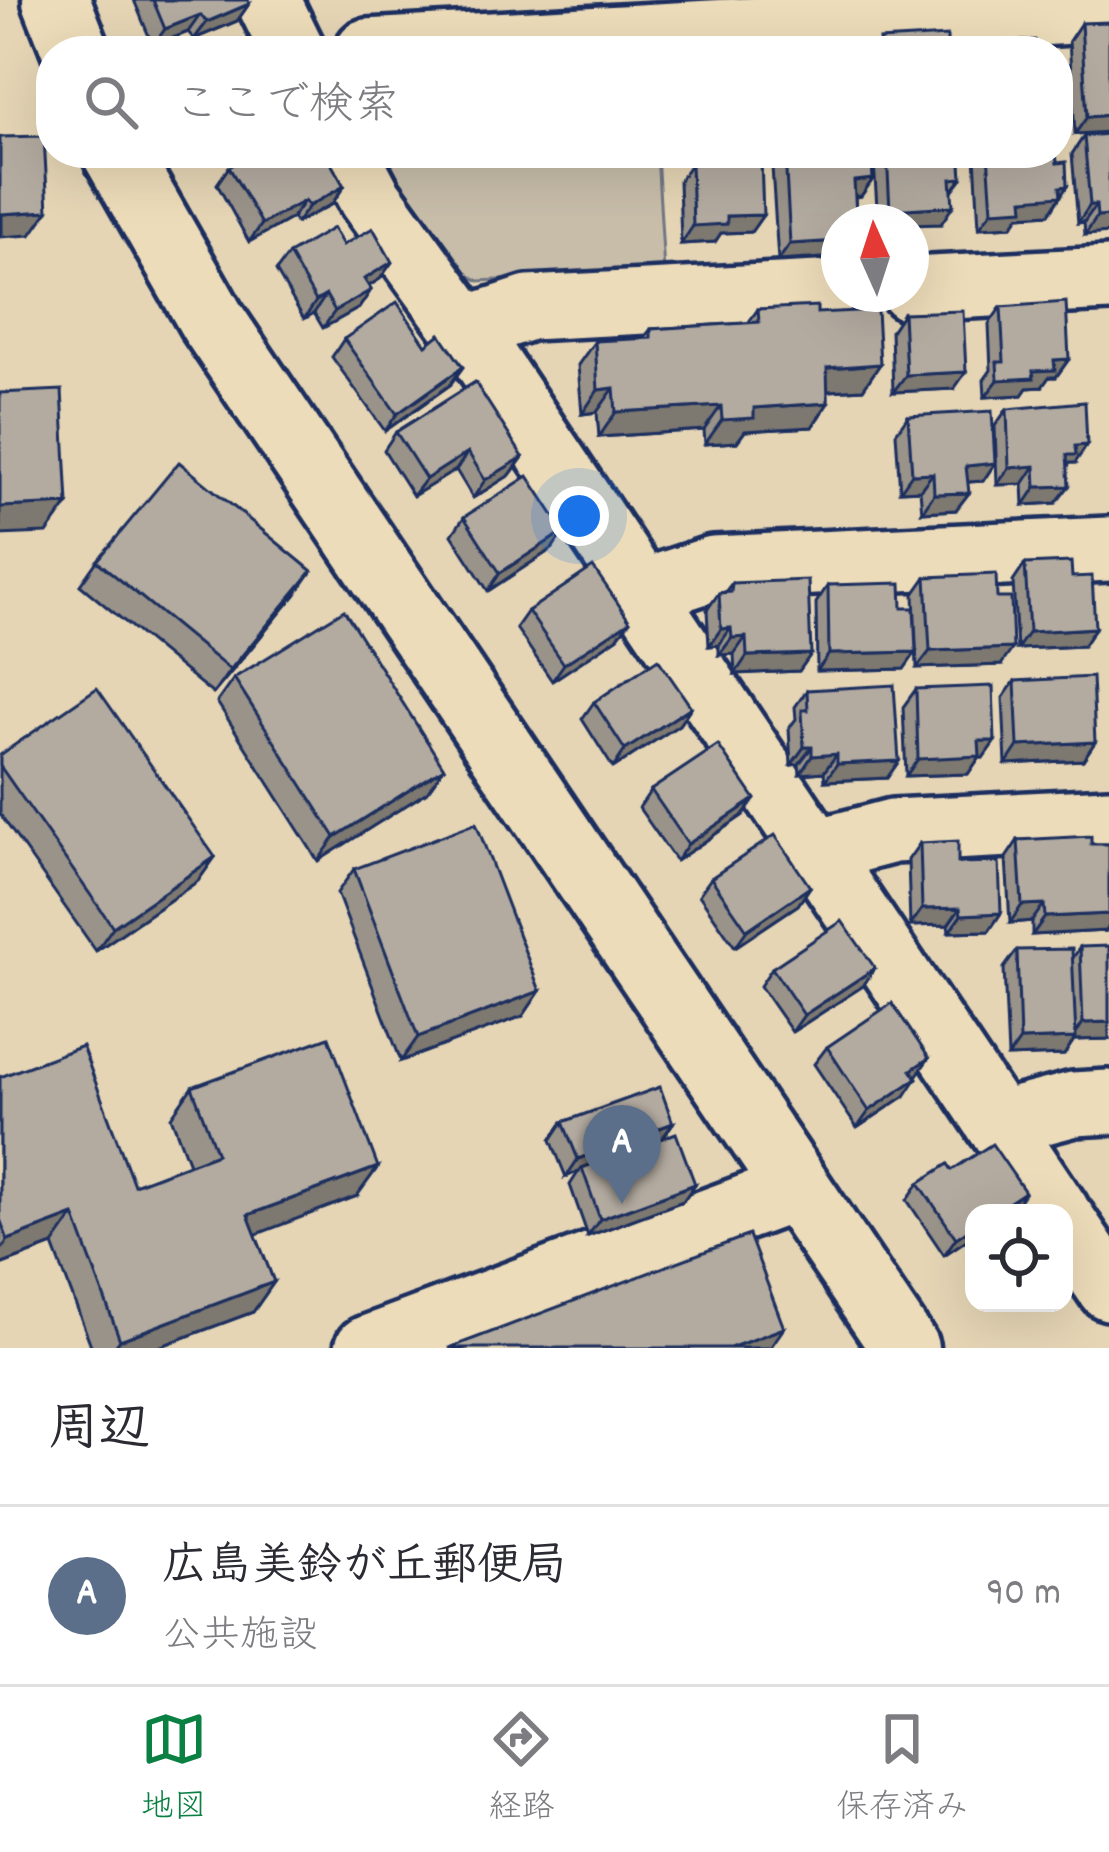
<!DOCTYPE html>
<html lang="ja">
<head>
<meta charset="utf-8">
<style>
	body { margin:0; font-family:Dekko,"Klee One",sans-serif; background:#f2f2f3; color:#2b2b33 }
	.controls { position:absolute; right:36px; bottom:36px; display:grid; overflow:hidden; border-radius:24px; box-shadow:0 12px 48px #0002 }
	.controls button { width:108px; height:108px; display:grid; place-items:center; padding:0; border:0; border-bottom:3px solid #e1e1e2; background:#fff; color:#2b2b33; font:60px sans-serif }
	.compass { position:absolute; left:821px; top:204px; width:108px; height:108px; border-radius:50%; background:#fff; box-shadow:0 12px 48px #0002; rotate:357deg }
	.you { position:absolute; left:579px; top:516px; width:42px; height:42px; margin:-30px; border:9px solid #fff; border-radius:50%; background:#1a73e8; box-shadow:0 0 0 18px #1a73e833 }
	.badge { display:grid; place-items:center; width:78px; height:78px; border-radius:50%; background:#0b8043; color:#fff; font-size:39px; font-weight:700 }
	.pin { position:absolute; translate:-50% -99px; filter:drop-shadow(0 3px 6px #0008) }
	.pin::after { content:''; position:absolute; top:63px; width:42px; height:36px; background:inherit; clip-path:polygon(0 0,100% 0,50% 100%) }
	.list { margin:0; padding:0; list-style:none }
	h2 { display:flex; justify-content:space-between; align-items:center; height:156px; margin:0; padding:0 48px; font-size:51px }
	h2 small { font-size:39px; font-weight:400; color:#7c7c81 }
	.list li { display:grid; grid-template-columns:78px 1fr auto; gap:36px; align-items:center; box-sizing:border-box; height:180px; padding:0 48px; border-top:3px solid #e1e1e2 }
	.list b { display:block; font-size:45px; white-space:nowrap }
	.list p { margin:0; font-size:39px; white-space:nowrap; color:#7c7c81 }
	.list em { font-size:39px; font-style:normal; color:#7c7c81 }
	.icon { flex:none; width:66px; height:66px; fill:none; stroke:currentColor; stroke-width:2; stroke-linecap:round; stroke-linejoin:round }
	.map { position:relative; flex:none; width:1109px; height:1348px; overflow:hidden }
	.search { position:absolute; background:#fff; box-shadow:0 12px 48px #0002; left:36px; right:36px; top:36px; height:132px; display:flex; align-items:center; gap:30px; box-sizing:border-box; padding:0 42px; border-radius:48px; color:#7c7c81; font-size:45px }
	.sheet { height:336px; background:#fff }
	nav { display:flex; justify-content:space-around; align-items:center; box-sizing:border-box; height:168px; border-top:3px solid #e1e1e2; background:#fff; font-size:33px; color:#7c7c81 }
	nav a { display:grid; justify-items:center; gap:6px }
	nav .on { color:#0b8043 }
	.map>svg:first-child { display:block }
	.green { fill:#c7bda9; stroke:#717684; stroke-width:3 }
	.lines { fill:none; stroke-linecap:round; stroke-linejoin:round }
	.street-casing { stroke:#1b2f5e; stroke-width:72 }
	.secondary-casing { stroke:#1b2f5e; stroke-width:75 }
	.street { stroke:#eddcb9; stroke-width:63 }
	.secondary { stroke:#eddcb9; stroke-width:66 }
	.wall { fill:#9a938a; stroke:#1b2f5e; stroke-width:3 }
	.shaded-wall { fill:#7d7870; stroke:#1b2f5e; stroke-width:3 }
	.building { fill:#b3aba0; stroke:#1b2f5e; stroke-width:3 }
</style>
</head>
<body>
<div class="map">
<svg width="1109" height="1348" viewBox="0 0 1109 1348">
	<rect width="100%" height="100%" fill="#e5d5b5"/>
	<filter id="ink" filterUnits="userSpaceOnUse"><feTurbulence type="fractalNoise" baseFrequency=".00833" numOctaves="2"/><feDisplacementMap in="SourceGraphic" scale="24" xChannelSelector="R" yChannelSelector="G"/><feConvolveMatrix kernelMatrix="1 2 1 2 8 2 1 2 1" color-interpolation-filters="sRGB"/></filter>
	<g filter="url(#ink)">
		<polygon class="green" points="376,153 657,153 664,272 479,281 446,262"/>
		<g class="lines">
			<defs>
				<g id="street">
					<polyline points="268,0 293,51"/>
					<polyline points="367,51 1109,10"/>
					<polyline points="346,153 370,198 465,329 1058,1213"/>
					<polyline points="911,289 1109,279"/>
					<polyline points="465,329 529,308 839,292"/>
					<polyline points="639,593 714,568 1109,549"/>
					<polyline points="813,852 893,831 1109,820"/>
					<polyline points="998,1124 1074,1104 1109,1102"/>
					<polyline points="1064,1222 1109,1288"/>
					<polyline points="367,1348 795,1189"/>
				</g>
				<g id="secondary">
					<polyline points="56,0 76,51"/>
					<polyline points="116,153 212,321 905,1348"/>
				</g>
			</defs>
			<use href="#street" class="street-casing"/>
			<use href="#secondary" class="secondary-casing"/>
			<use href="#street" class="street"/>
			<use href="#secondary" class="secondary"/>
		</g>
		<g class="wall">
			<polygon points="134,0 248,0 249,4 237,21 194,39 188,32 153,46"/>
			<polygon points="1081,23 1109,132 1075,134 1069,41"/>
			<polygon points="1084,136 1109,233 1085,235 1084,222 1078,223 1072,154"/>
			<polygon points="782,153 871,153 873,179 861,196 855,197 856,214 850,222 839,222 838,257 778,261 772,167"/>
			<polygon points="881,153 960,153 962,178 952,191 941,224 878,222 874,162"/>
			<polygon points="977,153 1056,153 1057,163 1067,186 1049,214 1019,216 1012,226 979,228 975,156"/>
			<polygon points="691,164 763,215 751,232 721,233 715,242 681,244 679,181"/>
			<polygon points="229,167 344,186 332,204 296,223 292,218 249,242 217,184"/>
			<polygon points="343,245 392,262 380,279 369,286 371,290 359,308 323,328 314,313 304,319 276,271 289,254"/>
			<polygon points="1001,307 1069,359 1056,377 1049,377 1042,387 1027,388 1022,395 985,397 984,380 991,370 989,324"/>
			<polygon points="758,309 817,313 880,364 863,389 828,391 828,403 812,427 745,431 737,442 705,444 704,430 599,437 597,412 582,414 578,365 595,341 644,338 651,329 748,323"/>
			<polygon points="903,313 954,389 893,392 891,331"/>
			<polygon points="344,339 450,385 385,431 332,357"/>
			<polygon points="1007,409 1075,463 1070,463 1068,466 1056,503 1024,505 1023,484 997,485 995,426"/>
			<polygon points="908,416 995,463 983,481 968,482 956,510 922,512 920,490 900,491 896,433"/>
			<polygon points="396,432 523,457 510,475 473,498 456,470 413,496 384,450"/>
			<polygon points="464,517 552,549 488,591 452,535"/>
			<polygon points="97,561 295,595 213,694 80,585"/>
			<polygon points="1025,564 1072,577 1095,628 1083,646 1017,649 1013,582"/>
			<polygon points="926,577 1001,665 917,668 914,594"/>
			<polygon points="732,583 811,654 799,671 735,674 734,654 719,655 719,645 709,646 707,610 719,593 725,592"/>
			<polygon points="828,585 902,608 916,652 904,669 817,671 816,603"/>
			<polygon points="528,611 617,638 552,681 516,628"/>
			<polygon points="234,678 444,768 427,792 318,861 217,702"/>
			<polygon points="1015,681 1095,742 1083,760 1006,764 1003,698"/>
			<polygon points="916,689 995,741 983,758 979,758 968,774 906,776 903,707"/>
			<polygon points="807,690 899,761 887,778 825,781 824,772 800,774 799,764 791,765 789,728 796,719 795,707"/>
			<polygon points="594,702 691,707 679,725 613,768 582,719"/>
			<polygon points="0,755 215,857 198,881 96,951 0,814"/>
			<polygon points="651,790 742,816 676,861 639,808"/>
			<polygon points="1018,840 1091,844 1109,844 1109,926 1106,931 1032,935 1032,921 1010,923 1006,858"/>
			<polygon points="920,843 958,863 1001,913 989,931 949,932 948,925 910,926 908,860"/>
			<polygon points="354,869 540,991 523,1016 401,1061 337,893"/>
			<polygon points="711,878 810,887 798,905 735,947 699,895"/>
			<polygon points="1080,947 1109,1039 1074,1040 1064,1055 1008,1057 1004,968 1017,950 1073,958"/>
			<polygon points="772,968 863,986 792,1032 760,986"/>
			<polygon points="827,1047 929,1058 915,1076 905,1096 857,1128 814,1064"/>
			<polygon points="0,1077 134,1185 189,1164 171,1117 192,1087 357,1196 255,1234 274,1282 253,1312 156,1348 92,1348 53,1245 0,1265"/>
			<polygon points="563,1122 673,1123 663,1138 695,1184 683,1201 588,1236 570,1185 579,1171 566,1177 551,1140"/>
			<polygon points="952,1170 1013,1210 974,1213 974,1235 944,1255 907,1200 919,1183"/>
		</g>
		<g class="shaded-wall">
			<polygon points="249,4 237,21 194,39 207,22"/>
			<polygon points="200,15 188,32 153,46 165,29"/>
			<polygon points="1109,115 1109,132 1075,134 1087,117"/>
			<polygon points="873,179 861,196 842,198 854,181"/>
			<polygon points="344,186 332,204 296,223 309,206"/>
			<polygon points="1067,186 1049,214 1019,216 1012,226 979,228 992,211 1060,187"/>
			<polygon points="304,201 292,218 249,242 262,224"/>
			<polygon points="1090,205 1096,205 1084,222 1078,223"/>
			<polygon points="953,206 941,224 911,225 911,222 882,222 890,210"/>
			<polygon points="48,211 31,235 0,237 0,216 2,214"/>
			<polygon points="763,215 751,232 721,233 715,242 681,244 693,226 727,216"/>
			<polygon points="1109,216 1109,233 1085,235 1097,217"/>
			<polygon points="839,241 838,257 778,261 790,244"/>
			<polygon points="392,262 380,279 352,296 364,279"/>
			<polygon points="371,290 359,308 323,328 335,311"/>
			<polygon points="326,295 314,313 304,319 316,301"/>
			<polygon points="1069,359 1056,377 1049,377 1042,387 1027,388 1022,395 985,397 998,380 1033,371 1054,360"/>
			<polygon points="880,364 863,389 810,392 827,368"/>
			<polygon points="463,367 450,385 385,431 397,414"/>
			<polygon points="966,372 954,389 893,392 906,375"/>
			<polygon points="614,388 597,412 582,414 598,390"/>
			<polygon points="828,403 812,427 745,431 737,442 705,444 722,420 754,408"/>
			<polygon points="721,406 704,430 599,437 616,412"/>
			<polygon points="1087,445 1075,463 1070,463 1064,472 1055,472 1075,446"/>
			<polygon points="468,452 456,470 413,496 426,479"/>
			<polygon points="523,457 510,475 473,498 485,480"/>
			<polygon points="995,463 983,481 954,483 966,466"/>
			<polygon points="1035,466 1023,484 997,485 1009,468"/>
			<polygon points="933,473 920,490 900,491 912,474"/>
			<polygon points="1069,486 1056,503 1024,505 1036,487"/>
			<polygon points="969,493 956,510 922,512 934,494"/>
			<polygon points="68,504 47,533 0,535 0,507"/>
			<polygon points="564,531 552,549 488,591 500,573"/>
			<polygon points="312,571 295,595 213,694 230,670"/>
			<polygon points="630,621 617,638 552,681 564,664"/>
			<polygon points="731,628 719,645 709,646 721,629"/>
			<polygon points="1095,628 1083,646 1017,649 1029,632"/>
			<polygon points="746,637 734,654 719,655 732,638"/>
			<polygon points="1013,648 1001,665 917,668 930,651"/>
			<polygon points="916,652 904,669 817,671 829,654"/>
			<polygon points="811,654 799,671 735,674 747,656"/>
			<polygon points="691,707 679,725 613,768 625,750"/>
			<polygon points="979,741 995,741 983,758 979,758 968,774 906,776 918,759"/>
			<polygon points="1095,742 1083,760 1006,764 1018,746"/>
			<polygon points="804,747 812,747 799,764 791,765"/>
			<polygon points="837,754 824,772 800,774 812,756"/>
			<polygon points="899,761 887,778 825,781 837,764"/>
			<polygon points="444,768 427,792 318,861 335,837"/>
			<polygon points="755,799 742,816 676,861 688,844"/>
			<polygon points="215,857 198,881 96,951 113,927"/>
			<polygon points="810,887 798,905 735,947 747,930"/>
			<polygon points="1044,904 1032,921 1010,923 1022,905"/>
			<polygon points="960,908 948,925 910,926 922,909"/>
			<polygon points="1001,913 989,931 949,932 961,915"/>
			<polygon points="1109,914 1109,926 1106,931 1032,935 1045,917"/>
			<polygon points="875,968 863,986 792,1032 804,1015"/>
			<polygon points="540,991 523,1016 401,1061 418,1037"/>
			<polygon points="1109,1022 1109,1039 1074,1040 1064,1055 1008,1057 1020,1040 1073,1038 1083,1023"/>
			<polygon points="929,1058 917,1075 899,1087 911,1070"/>
			<polygon points="917,1078 905,1096 857,1128 869,1111"/>
			<polygon points="673,1123 661,1140 582,1168 579,1171 566,1177 578,1159"/>
			<polygon points="378,1167 357,1196 228,1245 248,1215"/>
			<polygon points="695,1184 683,1201 588,1236 600,1219"/>
			<polygon points="1025,1192 1013,1210 1007,1213 993,1213"/>
			<polygon points="74,1215 53,1245 0,1265 0,1251 8,1240"/>
			<polygon points="974,1226 974,1235 944,1255 956,1238"/>
			<polygon points="274,1282 253,1312 156,1348 114,1348 120,1340"/>
			<polygon points="784,1328 770,1348 730,1348"/>
		</g>
		<g class="building">
			<polygon points="153,0 248,0 249,4 207,22 200,15 165,29"/>
			<polygon points="1109,22 1109,115 1087,117 1081,23"/>
			<polygon points="947,36 947,51 880,51 879,40"/>
			<polygon points="844,39 845,51 785,51 785,42"/>
			<polygon points="732,40 732,48 748,47 748,51 686,51 685,43"/>
			<polygon points="1035,40 1036,51 977,51 977,43"/>
			<polygon points="261,44 264,51 247,51"/>
			<polygon points="1109,134 1109,216 1097,217 1096,205 1090,205 1084,136"/>
			<polygon points="44,136 48,211 2,214 2,233 0,233 0,137"/>
			<polygon points="255,153 325,153 344,186 309,206 304,201 262,224 229,167"/>
			<polygon points="785,153 871,153 873,179 854,181 856,214 848,215 848,222 839,222 839,241 790,244"/>
			<polygon points="887,153 960,153 962,178 951,179 953,206 890,210"/>
			<polygon points="988,153 1056,153 1057,163 1066,162 1067,186 1060,187 1061,196 1023,199 1024,209 992,211"/>
			<polygon points="761,160 763,215 727,216 727,224 693,226 691,164"/>
			<polygon points="333,228 343,245 373,228 392,262 364,279 371,290 335,311 326,295 316,301 289,254"/>
			<polygon points="397,302 426,345 440,334 463,367 397,414 344,339"/>
			<polygon points="1066,302 1069,359 1054,360 1055,370 1033,371 1034,378 998,380 997,362 1004,362 1001,307"/>
			<polygon points="817,306 817,313 877,310 880,364 827,368 828,403 754,408 754,418 722,420 721,406 616,412 614,388 598,390 595,341 651,338 651,329 759,322 758,309"/>
			<polygon points="963,311 966,372 906,375 903,313"/>
			<polygon points="475,382 523,457 485,480 468,452 426,479 396,432"/>
			<polygon points="62,390 68,504 0,507 0,393"/>
			<polygon points="1085,402 1087,445 1075,446 1076,455 1067,455 1069,486 1036,487 1035,466 1009,468 1007,409"/>
			<polygon points="992,411 995,463 966,466 969,493 934,494 933,473 912,474 908,416"/>
			<polygon points="179,462 312,571 230,670 97,561"/>
			<polygon points="528,476 564,531 500,573 464,517"/>
			<polygon points="1071,562 1072,577 1092,576 1095,628 1029,632 1025,564"/>
			<polygon points="593,567 630,621 564,664 528,611"/>
			<polygon points="996,574 997,598 1011,598 1013,648 930,651 926,577"/>
			<polygon points="808,580 811,654 747,656 746,637 732,638 731,628 721,629 719,593 731,592 732,583"/>
			<polygon points="901,583 902,608 914,608 916,652 829,654 828,585"/>
			<polygon points="344,610 444,768 335,837 234,678"/>
			<polygon points="658,659 691,707 625,750 594,702"/>
			<polygon points="1092,677 1095,742 1018,746 1015,681"/>
			<polygon points="894,685 899,761 837,764 837,754 812,756 812,747 804,747 802,710 808,710 807,690"/>
			<polygon points="993,686 995,741 979,741 980,756 918,759 916,689"/>
			<polygon points="97,688 215,857 113,927 0,766 0,755"/>
			<polygon points="718,745 755,799 688,844 651,790"/>
			<polygon points="476,823 540,991 418,1037 354,869"/>
			<polygon points="775,835 810,887 747,930 711,878"/>
			<polygon points="1091,836 1091,844 1109,844 1109,914 1045,917 1044,904 1022,905 1018,840"/>
			<polygon points="958,841 958,863 999,862 1001,913 961,915 960,908 922,909 920,843"/>
			<polygon points="842,921 875,968 804,1015 772,968"/>
			<polygon points="1109,946 1109,1022 1083,1023 1080,947"/>
			<polygon points="1072,949 1076,1038 1020,1040 1017,950"/>
			<polygon points="892,1003 929,1058 911,1070 917,1078 869,1111 827,1047"/>
			<polygon points="329,1037 378,1167 248,1215 274,1282 120,1340 74,1215 8,1240 0,1219 0,1077 82,1046 134,1185 217,1154 192,1087"/>
			<polygon points="660,1087 673,1123 578,1159 563,1122"/>
			<polygon points="676,1133 695,1184 600,1219 582,1168"/>
			<polygon points="992,1144 1025,1192 993,1213 974,1213 974,1226 956,1238 919,1183 948,1164 952,1170"/>
			<polygon points="749,1235 784,1328 730,1348 449,1348"/>
		</g>
	</g>
</svg>
<div class="controls">
<button><svg class="icon" aria-label="locate" viewBox="0 0 24 24"><circle cx="12" cy="12" r="6"/><path d="M12 2v4M12 18v4M2 12h4M18 12h4"/></svg></button>
</div>
<svg class="compass" viewBox="-18 -18 36 36"><path d="M0-13l5 13h-10z" fill="#e53935"/><path d="M0 13l5-13h-10z" fill="#7c7c81"/></svg>
<div class="you"></div>
<div class="pin badge" style="left:622px;top:1204px;background:#5c6f8a">A</div>
<div class="search"><svg class="icon" aria-label="search" viewBox="0 0 24 24"><circle cx="10" cy="10" r="6"/><path d="M15 15l6 6"/></svg>ここで検索</div>
</div>
<section class="sheet">
<h2>周辺<small></small></h2>
<ul class="list">
<li><span class="badge" style="background:#5c6f8a">A</span><div><b>広島美鈴が丘郵便局</b><p>公共施設</p></div><em>90 m</em></li>
</ul>
</section>
<nav>
<a class="on"><svg class="icon" aria-label="map" viewBox="0 0 24 24"><path d="M3 6l6-2 6 2 6-2v14l-6 2-6-2-6 2zM9 4v14M15 6v14"/></svg>地図</a>
<a><svg class="icon" aria-label="directions" viewBox="0 0 24 24"><path d="M12 3l9 9-9 9-9-9zM9 14v-3h6M13 9l2 2-2 2"/></svg>経路</a>
<a><svg class="icon" aria-label="saved" viewBox="0 0 24 24"><path d="M7 4h10v16l-5-4-5 4z"/></svg>保存済み</a>
</nav>
</body>
</html>
